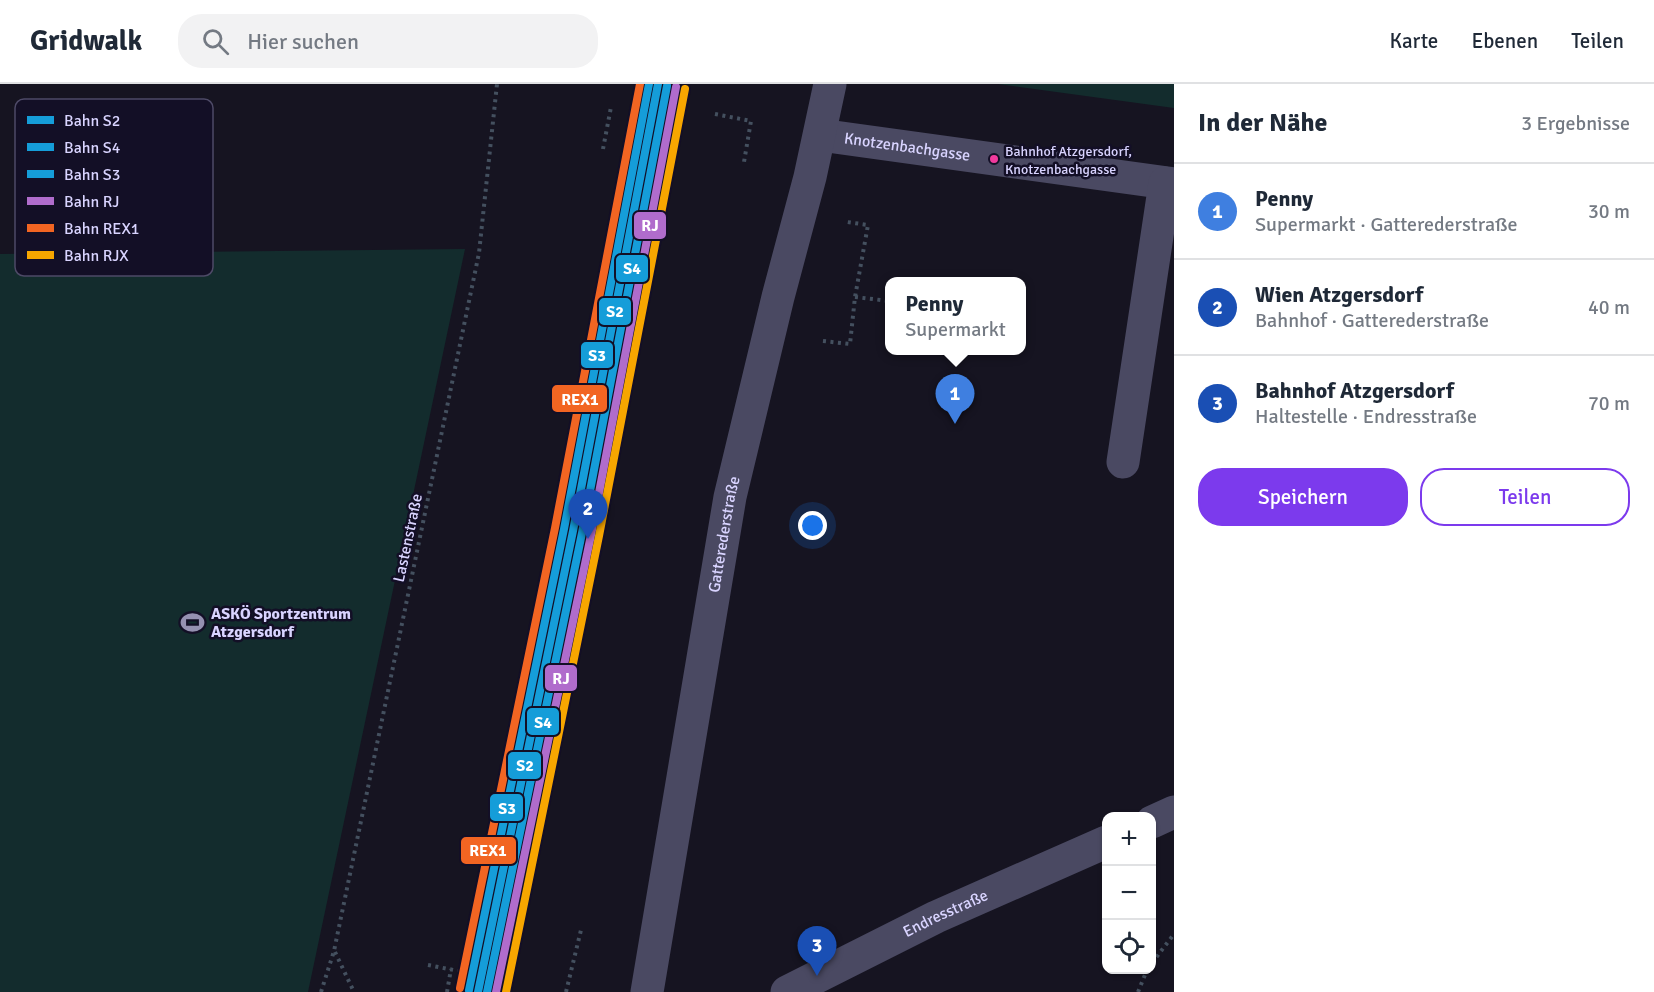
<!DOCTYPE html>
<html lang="de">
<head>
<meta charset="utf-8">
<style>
	body { margin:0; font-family:Signika,sans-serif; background:#f2f2f3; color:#1f2937 }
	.controls { position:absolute; right:18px; bottom:18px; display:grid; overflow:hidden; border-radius:12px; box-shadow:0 2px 4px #0004 }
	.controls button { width:54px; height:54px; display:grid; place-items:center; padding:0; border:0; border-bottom:2px solid #e0e1e3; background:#fff; color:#1f2937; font:30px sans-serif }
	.you { position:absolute; left:813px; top:442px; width:21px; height:21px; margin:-15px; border:4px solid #fff; border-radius:50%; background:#1a73e8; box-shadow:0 0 0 9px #1a73e833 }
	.badge { display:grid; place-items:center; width:39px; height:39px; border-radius:50%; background:#7c3aed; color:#fff; font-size:20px; font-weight:700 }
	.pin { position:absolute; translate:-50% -50px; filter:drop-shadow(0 2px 3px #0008) }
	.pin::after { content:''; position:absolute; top:32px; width:21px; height:18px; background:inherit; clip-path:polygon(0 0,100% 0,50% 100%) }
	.popup { position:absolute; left:885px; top:193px; width:141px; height:78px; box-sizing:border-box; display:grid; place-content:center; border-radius:12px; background:#fff; filter:drop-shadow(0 2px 4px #0005); font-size:20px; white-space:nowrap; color:#747a83 }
	.popup b { font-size:22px; color:#1f2937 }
	.popup::after { content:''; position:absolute; left:50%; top:100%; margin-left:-12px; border:12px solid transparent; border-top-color:#fff }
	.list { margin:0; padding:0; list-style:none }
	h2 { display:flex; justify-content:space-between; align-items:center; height:78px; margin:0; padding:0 24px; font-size:26px }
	h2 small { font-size:20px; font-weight:400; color:#747a83 }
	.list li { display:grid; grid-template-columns:39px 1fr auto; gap:18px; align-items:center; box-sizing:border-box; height:96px; padding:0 24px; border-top:2px solid #e0e1e3 }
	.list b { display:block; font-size:22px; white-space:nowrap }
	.list p { margin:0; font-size:20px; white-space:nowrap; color:#747a83 }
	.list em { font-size:20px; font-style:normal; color:#747a83 }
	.actions { display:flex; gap:12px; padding:18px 24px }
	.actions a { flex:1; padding:14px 0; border:2px solid #7c3aed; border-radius:24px; text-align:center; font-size:21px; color:#7c3aed }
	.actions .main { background:#7c3aed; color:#fff }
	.icon { flex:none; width:33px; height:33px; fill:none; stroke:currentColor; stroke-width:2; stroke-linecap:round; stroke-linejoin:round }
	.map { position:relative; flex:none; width:1174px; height:908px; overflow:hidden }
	header { display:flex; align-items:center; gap:36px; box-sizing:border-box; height:84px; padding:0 30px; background:#fff; border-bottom:2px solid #e0e1e3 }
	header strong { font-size:28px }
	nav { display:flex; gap:33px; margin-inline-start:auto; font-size:21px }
	.search { width:420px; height:54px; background:#f2f2f3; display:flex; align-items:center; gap:15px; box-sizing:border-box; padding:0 21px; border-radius:24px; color:#747a83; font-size:22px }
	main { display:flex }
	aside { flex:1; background:#fff }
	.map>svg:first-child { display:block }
	.green { fill:#132c2d }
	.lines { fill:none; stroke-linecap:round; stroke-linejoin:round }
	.path { stroke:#44505f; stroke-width:4; stroke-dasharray:3 4.5; stroke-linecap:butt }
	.minor { stroke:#4a4962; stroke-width:33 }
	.rail-1-casing { stroke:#130f26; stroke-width:12 }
	.rail-2-casing { stroke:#130f26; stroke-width:12 }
	.rail-3-casing { stroke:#130f26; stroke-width:12 }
	.rail-4-casing { stroke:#130f26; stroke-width:12 }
	.rail-5-casing { stroke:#130f26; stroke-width:12 }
	.rail-6-casing { stroke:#130f26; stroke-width:12 }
	.rail-1 { stroke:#159dd9; stroke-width:8 }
	.rail-2 { stroke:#159dd9; stroke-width:8 }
	.rail-3 { stroke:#159dd9; stroke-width:8 }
	.rail-4 { stroke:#b06ccc; stroke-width:8 }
	.rail-5 { stroke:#f26522; stroke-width:8 }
	.rail-6 { stroke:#f7a600; stroke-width:8 }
	.bus-dot { fill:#f13a9d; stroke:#130f26; stroke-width:2 }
	.labels { text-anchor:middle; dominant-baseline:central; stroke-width:5; stroke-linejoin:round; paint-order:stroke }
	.bus-label { font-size:14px; fill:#d9d4ff; stroke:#130f26; text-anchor:start }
	.street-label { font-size:16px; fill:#d9d4ff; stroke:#130f26 }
	.poi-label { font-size:16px; font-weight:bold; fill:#d9d4ff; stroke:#130f26; text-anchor:start }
	.key { fill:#130f26; stroke:#4e4a67; stroke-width:1.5 }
	.key-label { font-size:16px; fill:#d9d4ff }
	.line-badge { stroke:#130f26; stroke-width:2 }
	.badge-label { font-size:16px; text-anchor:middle; font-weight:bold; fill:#fff }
</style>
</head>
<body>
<header>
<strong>Gridwalk</strong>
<div class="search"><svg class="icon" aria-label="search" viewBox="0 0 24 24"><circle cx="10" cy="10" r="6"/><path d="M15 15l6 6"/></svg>Hier suchen</div>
<nav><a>Karte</a><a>Ebenen</a><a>Teilen</a></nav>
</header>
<main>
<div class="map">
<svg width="1174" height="908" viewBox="0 0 1174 908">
	<rect width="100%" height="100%" fill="#161421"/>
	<g class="green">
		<polygon points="998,0 1174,0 1174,24"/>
		<polygon points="465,165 308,908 0,908 0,170"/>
	</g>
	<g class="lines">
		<g class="path">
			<polyline points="715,30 751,37 744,78"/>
			<polyline points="603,65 611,23"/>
			<polyline points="906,198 907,196"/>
			<polyline points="855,213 889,217"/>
			<polyline points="823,257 850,260 855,213 868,141 847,138"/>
			<polyline points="335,868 354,908"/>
			<polyline points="1152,879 1174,850"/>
			<polyline points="428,881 474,890"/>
			<polyline points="321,908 334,867 479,169 497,0"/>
			<polyline points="447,908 451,885"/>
			<polyline points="566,908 581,846"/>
			<polyline points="1138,908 1147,886"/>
		</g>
		<g class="minor">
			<path id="s1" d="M820 51 1174 100"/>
			<polyline points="1123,378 1165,99"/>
			<polyline points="1152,738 1174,728"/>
			<path id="s2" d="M647 908 730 413 778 213 810 93 830 0"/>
			<path id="s3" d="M787 908 936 833 1106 758"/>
		</g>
		<defs>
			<polyline id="rail-1" points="478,908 573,447 658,0"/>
			<polyline id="rail-2" points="487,908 582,449 667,2"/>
			<polyline id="rail-3" points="469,906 564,445 649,0"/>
			<polyline id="rail-4" points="496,908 591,451 676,3"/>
			<polyline id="rail-5" points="460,904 555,444 640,0"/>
			<polyline id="rail-6" points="506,908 599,452 685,5"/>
		</defs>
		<use href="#rail-1" class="rail-1-casing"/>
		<use href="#rail-2" class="rail-2-casing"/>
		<use href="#rail-3" class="rail-3-casing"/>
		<use href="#rail-4" class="rail-4-casing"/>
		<use href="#rail-5" class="rail-5-casing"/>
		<use href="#rail-6" class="rail-6-casing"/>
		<use href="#rail-1" class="rail-1"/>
		<use href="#rail-2" class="rail-2"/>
		<use href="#rail-3" class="rail-3"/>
		<use href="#rail-4" class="rail-4"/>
		<use href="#rail-5" class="rail-5"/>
		<use href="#rail-6" class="rail-6"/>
	</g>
	<defs>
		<symbol id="stadium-bare" viewBox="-9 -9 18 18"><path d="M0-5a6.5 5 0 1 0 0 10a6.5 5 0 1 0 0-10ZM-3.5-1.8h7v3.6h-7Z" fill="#9591b1" stroke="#130f26" stroke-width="2.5" paint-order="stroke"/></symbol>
	</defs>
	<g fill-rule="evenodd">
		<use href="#stadium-bare" x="176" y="522" width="33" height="33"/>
	</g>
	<circle class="bus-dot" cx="994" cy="75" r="5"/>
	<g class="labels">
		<g class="bus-label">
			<text x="1005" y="67">Bahnhof Atzgersdorf,<tspan x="1005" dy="18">Knotzenbachgasse</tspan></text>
		</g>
		<g class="street-label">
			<text stroke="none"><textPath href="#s1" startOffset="88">Knotzenbachgasse</textPath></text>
			<text stroke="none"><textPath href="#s2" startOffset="464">Gatterederstraße</textPath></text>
			<text transform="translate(408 454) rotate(-78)">Lastenstraße</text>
			<text stroke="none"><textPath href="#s3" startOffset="177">Endresstraße</textPath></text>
		</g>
		<g class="poi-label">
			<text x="211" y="530">ASKÖ Sportzentrum<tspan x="211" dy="18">Atzgersdorf</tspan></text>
		</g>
	</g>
	<rect x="15" y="15" width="198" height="177" rx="9" class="key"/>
	<rect x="27" y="32" width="27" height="8" fill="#159dd9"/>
	<rect x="27" y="59" width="27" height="8" fill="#159dd9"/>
	<rect x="27" y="86" width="27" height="8" fill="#159dd9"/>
	<rect x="27" y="113" width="27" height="8" fill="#b06ccc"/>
	<rect x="27" y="140" width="27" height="8" fill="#f26522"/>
	<rect x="27" y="167" width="27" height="8" fill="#f7a600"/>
	<g class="key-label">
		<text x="64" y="42">Bahn S2</text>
		<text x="64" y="69">Bahn S4</text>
		<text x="64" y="96">Bahn S3</text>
		<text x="64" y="123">Bahn RJ</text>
		<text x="64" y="150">Bahn REX1</text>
		<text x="64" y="177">Bahn RJX</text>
	</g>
	<g class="line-badge">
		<rect x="633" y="127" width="34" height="29" rx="6" fill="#b06ccc"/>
		<rect x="615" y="170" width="34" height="29" rx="6" fill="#159dd9"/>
		<rect x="598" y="213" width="34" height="29" rx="6" fill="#159dd9"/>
		<rect x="580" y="257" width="34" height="28" rx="6" fill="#159dd9"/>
		<rect x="551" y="300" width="57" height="29" rx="6" fill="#f26522"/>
		<rect x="544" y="580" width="34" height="28" rx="6" fill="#b06ccc"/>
		<rect x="526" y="623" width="34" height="29" rx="6" fill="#159dd9"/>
		<rect x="507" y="667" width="35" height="29" rx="6" fill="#159dd9"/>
		<rect x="489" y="709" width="35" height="29" rx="6" fill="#159dd9"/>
		<rect x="460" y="752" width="57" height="29" rx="6" fill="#f26522"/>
	</g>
	<g class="badge-label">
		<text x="650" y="147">RJ</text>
		<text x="632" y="190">S4</text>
		<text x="615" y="233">S2</text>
		<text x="597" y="277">S3</text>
		<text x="580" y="321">REX1</text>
		<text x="561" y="600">RJ</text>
		<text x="543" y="644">S4</text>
		<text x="525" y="687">S2</text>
		<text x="507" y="730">S3</text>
		<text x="488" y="772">REX1</text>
	</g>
</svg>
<div class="controls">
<button>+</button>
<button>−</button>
<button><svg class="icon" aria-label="locate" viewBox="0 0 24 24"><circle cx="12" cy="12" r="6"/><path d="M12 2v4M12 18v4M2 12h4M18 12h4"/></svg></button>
</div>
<div class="you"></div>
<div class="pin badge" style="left:955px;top:340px;background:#3f7fe0">1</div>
<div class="popup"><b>Penny</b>Supermarkt</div>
<div class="pin badge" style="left:588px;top:455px;background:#1a4fb4">2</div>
<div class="pin badge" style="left:817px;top:892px;background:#1a4fb4">3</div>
</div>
<aside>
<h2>In der Nähe<small>3 Ergebnisse</small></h2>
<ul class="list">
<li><span class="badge" style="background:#3f7fe0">1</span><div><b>Penny</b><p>Supermarkt · Gatterederstraße</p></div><em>30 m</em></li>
<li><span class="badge" style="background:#1a4fb4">2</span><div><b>Wien Atzgersdorf</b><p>Bahnhof · Gatterederstraße</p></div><em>40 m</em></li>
<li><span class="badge" style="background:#1a4fb4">3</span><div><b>Bahnhof Atzgersdorf</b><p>Haltestelle · Endresstraße</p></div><em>70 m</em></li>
</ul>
<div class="actions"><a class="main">Speichern</a><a>Teilen</a></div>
</aside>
</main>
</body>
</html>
